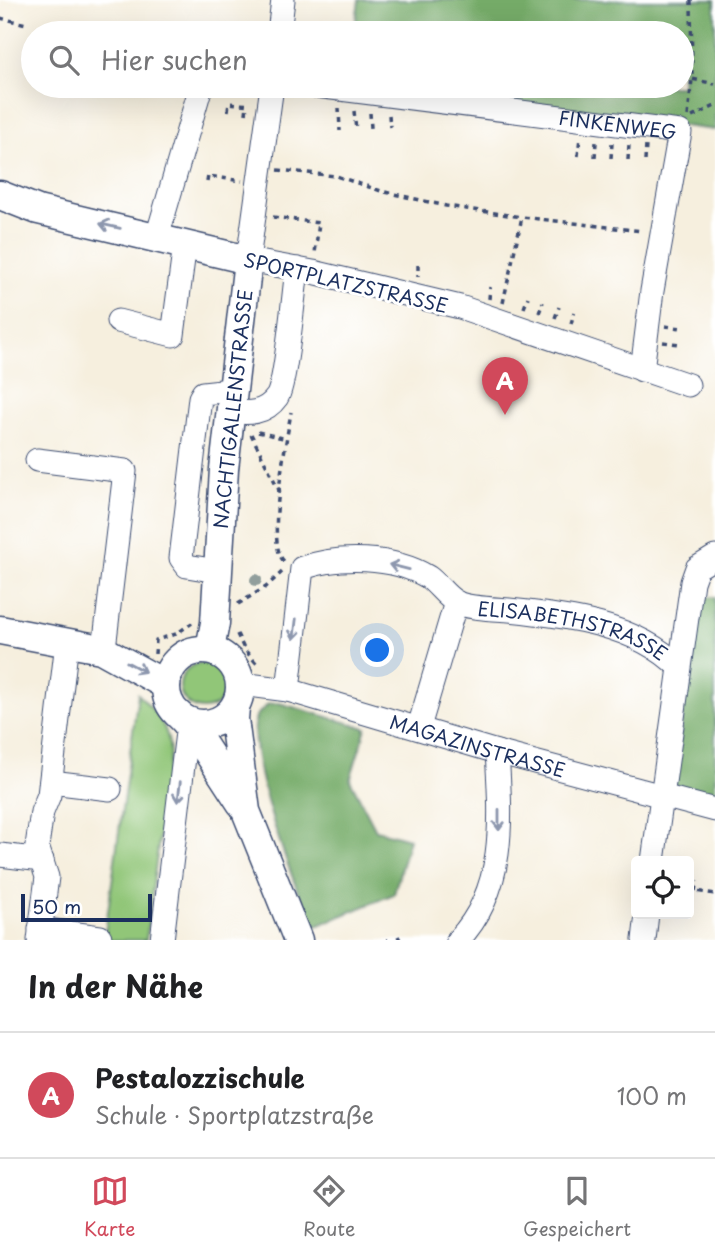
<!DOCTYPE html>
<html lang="de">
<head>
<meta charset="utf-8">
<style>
	body { margin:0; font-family:"Playpen Sans",sans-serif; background:#f2f2f2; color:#202124 }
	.controls { position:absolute; right:21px; bottom:21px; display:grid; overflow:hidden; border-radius:7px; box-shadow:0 7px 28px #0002 }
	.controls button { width:63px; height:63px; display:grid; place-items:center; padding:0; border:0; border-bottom:2px solid #e0e0e0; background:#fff; color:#202124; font:35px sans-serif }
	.scale { position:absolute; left:21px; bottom:18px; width:131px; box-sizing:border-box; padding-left:7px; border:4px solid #1b2f5e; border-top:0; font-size:19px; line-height:24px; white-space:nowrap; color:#1b2f5e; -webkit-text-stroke:5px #fff; paint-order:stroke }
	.you { position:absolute; left:378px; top:651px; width:24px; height:24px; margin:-18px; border:5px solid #fff; border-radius:50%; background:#1a73e8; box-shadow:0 0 0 10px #1a73e833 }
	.badge { display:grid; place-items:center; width:46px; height:46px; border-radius:50%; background:#d1495b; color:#fff; font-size:23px; font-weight:700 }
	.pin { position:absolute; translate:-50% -58px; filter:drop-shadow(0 2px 4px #0008) }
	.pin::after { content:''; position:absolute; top:37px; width:24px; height:21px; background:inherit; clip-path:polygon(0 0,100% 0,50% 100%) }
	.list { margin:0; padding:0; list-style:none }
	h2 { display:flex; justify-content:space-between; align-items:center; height:91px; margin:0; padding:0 28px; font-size:30px }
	h2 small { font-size:23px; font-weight:400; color:#757577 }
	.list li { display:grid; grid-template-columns:46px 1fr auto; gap:21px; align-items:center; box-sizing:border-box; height:126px; padding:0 28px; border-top:2px solid #e0e0e0 }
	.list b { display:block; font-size:26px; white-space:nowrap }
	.list p { margin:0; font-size:23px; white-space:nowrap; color:#757577 }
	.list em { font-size:23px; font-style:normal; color:#757577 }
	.icon { flex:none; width:38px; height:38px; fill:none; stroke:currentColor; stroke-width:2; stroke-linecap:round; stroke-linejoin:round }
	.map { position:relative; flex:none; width:715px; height:940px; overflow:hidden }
	.search { position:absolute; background:#fff; box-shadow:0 7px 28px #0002; left:21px; right:21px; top:21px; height:77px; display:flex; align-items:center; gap:18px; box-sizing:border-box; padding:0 24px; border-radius:38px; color:#757577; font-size:26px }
	.sheet { height:217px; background:#fff }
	nav { display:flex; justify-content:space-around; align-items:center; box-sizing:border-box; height:98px; border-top:2px solid #e0e0e0; background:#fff; font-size:19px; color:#757577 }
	nav a { display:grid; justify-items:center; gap:4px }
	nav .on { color:#d1495b }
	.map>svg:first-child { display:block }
	.green { fill:#91c678; stroke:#567a6b; stroke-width:2 }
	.forest { fill:#74ab68; stroke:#486d63; stroke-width:2 }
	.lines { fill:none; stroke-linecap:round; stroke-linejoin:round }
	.minor-casing { stroke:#3c4c71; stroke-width:25 }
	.major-casing { stroke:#3c4c71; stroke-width:31 }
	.path { stroke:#3c4c71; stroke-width:3.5; stroke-dasharray:5 5; stroke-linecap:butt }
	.minor { stroke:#fff; stroke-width:23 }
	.major { stroke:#fff; stroke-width:28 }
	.tree { fill:#919e9c }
	.oneway { stroke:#8d97ae }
	.labels { text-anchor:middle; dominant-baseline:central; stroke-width:6; stroke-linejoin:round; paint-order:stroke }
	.street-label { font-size:19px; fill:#1b2f5e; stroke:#fff }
</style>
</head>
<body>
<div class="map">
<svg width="715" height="940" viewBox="0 0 715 940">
	<rect width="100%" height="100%" fill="#fff"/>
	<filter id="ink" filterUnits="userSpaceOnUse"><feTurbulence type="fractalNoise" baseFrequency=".0143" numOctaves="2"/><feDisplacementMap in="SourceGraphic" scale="14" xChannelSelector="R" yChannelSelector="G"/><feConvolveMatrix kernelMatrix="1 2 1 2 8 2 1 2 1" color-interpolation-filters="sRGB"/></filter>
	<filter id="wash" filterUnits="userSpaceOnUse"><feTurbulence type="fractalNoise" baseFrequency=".00686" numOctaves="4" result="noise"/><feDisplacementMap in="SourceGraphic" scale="28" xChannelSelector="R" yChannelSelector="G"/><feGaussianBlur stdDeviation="1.57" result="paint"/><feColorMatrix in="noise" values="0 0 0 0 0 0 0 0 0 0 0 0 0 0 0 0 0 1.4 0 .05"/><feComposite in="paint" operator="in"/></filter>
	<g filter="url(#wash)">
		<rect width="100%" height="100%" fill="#f6efde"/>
		<g class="green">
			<circle cx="203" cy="686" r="23"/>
			<path d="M138 694C157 713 169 726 170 754L146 940H104Z"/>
		</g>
		<g class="forest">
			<polygon points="359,0 715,0 715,130 373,86 682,86 682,33 354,33"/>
			<polygon points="695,597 715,597 715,798 680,789 675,783"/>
			<path d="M279 703 366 728 350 780 376 830 409 839 394 894 312 928C294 882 245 761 256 716L268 704Z"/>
		</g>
	</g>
	<g filter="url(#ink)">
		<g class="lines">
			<defs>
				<g id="minor">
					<polyline points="279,33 283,0"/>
					<polyline points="272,86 248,260 313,272 460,307 688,385"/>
					<path id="s1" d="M316 86 680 132 652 291 642 370"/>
					<polyline points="157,237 201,86"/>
					<polyline points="118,321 173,335 185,244"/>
					<path d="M229 411C248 414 265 414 277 397 286 383 294 291 297 269"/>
					<polyline points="37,460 125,471 105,640 101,649"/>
					<polyline points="217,571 187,566 181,558 200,398 203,393 231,390"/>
					<path id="s2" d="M241 684 288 690 497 752 715 810"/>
					<path id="s3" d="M288 690 302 568C339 555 393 556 428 577 438 584 446 597 456 602 465 608 497 609 509 610 567 616 636 624 679 667"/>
					<polyline points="419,727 456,602"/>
					<polyline points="51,782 110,789"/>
					<polyline points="0,855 42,860"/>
					<polyline points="653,861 692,582 697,568 715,557"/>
					<polyline points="40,929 100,937"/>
					<polyline points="39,940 47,877 37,846 42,812 49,795 67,642"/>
					<polyline points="162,940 188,724"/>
					<path d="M458 940C507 889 501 817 497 752"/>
					<polyline points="644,940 647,914"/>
				</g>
				<g id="major">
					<polyline points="0,195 38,210 248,260 224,469 215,623 210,649"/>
					<polyline points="0,630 101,649 166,685"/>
					<circle cx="203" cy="687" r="37"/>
					<polyline points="235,707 234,719 246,811 298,940"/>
					<polyline points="178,714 194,731 241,803"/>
				</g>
			</defs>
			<use href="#minor" class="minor-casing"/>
			<use href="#major" class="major-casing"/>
			<g class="path">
				<polyline points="691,0 692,79 715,84"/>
				<polyline points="0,18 27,24"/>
				<polyline points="237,33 244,33"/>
				<polyline points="339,108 340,131"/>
				<polyline points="228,111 229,103 250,105"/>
				<polyline points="354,111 356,130"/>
				<polyline points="370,113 371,128"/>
				<polyline points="246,114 247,105"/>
				<polyline points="389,115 390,127"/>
				<polyline points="688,116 692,79"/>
				<polyline points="692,117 715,106"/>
				<polyline points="578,156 580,137"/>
				<polyline points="595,157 596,142"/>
				<polyline points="611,158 612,143"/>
				<polyline points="628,160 629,144"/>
				<polyline points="645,161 646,145"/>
				<polyline points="278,170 336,176 381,191 446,206 522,217"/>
				<polyline points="207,182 208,176 242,181"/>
				<polyline points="273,217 319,223 315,253"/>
				<polyline points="418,265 418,277"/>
				<polyline points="489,299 490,287"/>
				<polyline points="503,303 522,217 642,231"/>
				<polyline points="524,308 528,297"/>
				<polyline points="539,313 543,302"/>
				<polyline points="555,318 559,307"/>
				<polyline points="571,324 574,312"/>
				<polyline points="665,326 681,328"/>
				<polyline points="663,342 679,344"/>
				<polyline points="258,432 287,439"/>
				<polyline points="251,434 280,492"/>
				<path d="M284 561C265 546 287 439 291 412"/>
				<polyline points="238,604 266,587 282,572"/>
				<polyline points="237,634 244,649 258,665"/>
				<polyline points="155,654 156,640 176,634 192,623"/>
				<polyline points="689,890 715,894"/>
				<polyline points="695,891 697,880"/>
				<polyline points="398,936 400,940"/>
				<polyline points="387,940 388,940"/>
			</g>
			<use href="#minor" class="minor"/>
			<use href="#major" class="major"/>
		</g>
		<circle class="tree" cx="256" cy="580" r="6"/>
		<defs><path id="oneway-shaft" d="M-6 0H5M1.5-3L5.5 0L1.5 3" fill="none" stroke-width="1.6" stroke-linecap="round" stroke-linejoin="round" transform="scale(1.75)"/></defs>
		<g class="oneway">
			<use href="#oneway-shaft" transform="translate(110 226) rotate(-167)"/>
			<use href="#oneway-shaft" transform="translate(399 567) rotate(-166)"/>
			<use href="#oneway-shaft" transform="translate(295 629) rotate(97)"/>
			<use href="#oneway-shaft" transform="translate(136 667) rotate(28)"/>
			<use href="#oneway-shaft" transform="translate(179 792) rotate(97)"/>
			<use href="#oneway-shaft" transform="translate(499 820) rotate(90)"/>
		</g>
	</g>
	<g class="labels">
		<g class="street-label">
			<text stroke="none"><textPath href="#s1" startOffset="304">FINKENWEG</textPath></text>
			<text transform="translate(346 282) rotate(13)">SPORTPLATZSTRASSE</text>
			<text transform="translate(232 409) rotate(-84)">NACHTIGALLENSTRASSE</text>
			<text stroke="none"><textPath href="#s3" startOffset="411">ELISABETHSTRASSE</textPath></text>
			<text stroke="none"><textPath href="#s2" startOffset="245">MAGAZINSTRASSE</textPath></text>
		</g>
	</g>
</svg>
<div class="controls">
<button><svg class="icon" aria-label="locate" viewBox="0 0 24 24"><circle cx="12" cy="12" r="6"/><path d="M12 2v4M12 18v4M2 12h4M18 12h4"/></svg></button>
</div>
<div class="scale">50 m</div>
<div class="you"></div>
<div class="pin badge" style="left:505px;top:415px">A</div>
<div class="search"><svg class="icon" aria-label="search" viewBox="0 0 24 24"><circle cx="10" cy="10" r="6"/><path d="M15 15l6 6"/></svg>Hier suchen</div>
</div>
<section class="sheet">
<h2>In der Nähe<small></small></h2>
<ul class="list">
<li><span class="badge">A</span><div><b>Pestalozzischule</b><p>Schule · Sportplatzstraße</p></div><em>100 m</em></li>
</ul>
</section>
<nav>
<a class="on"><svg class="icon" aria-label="map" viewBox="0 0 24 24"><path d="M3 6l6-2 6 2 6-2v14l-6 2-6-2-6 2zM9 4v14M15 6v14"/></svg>Karte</a>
<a><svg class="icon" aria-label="directions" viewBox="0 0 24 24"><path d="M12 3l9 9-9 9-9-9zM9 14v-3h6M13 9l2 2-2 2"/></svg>Route</a>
<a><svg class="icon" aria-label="saved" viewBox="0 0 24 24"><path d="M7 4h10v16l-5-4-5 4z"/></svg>Gespeichert</a>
</nav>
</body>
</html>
